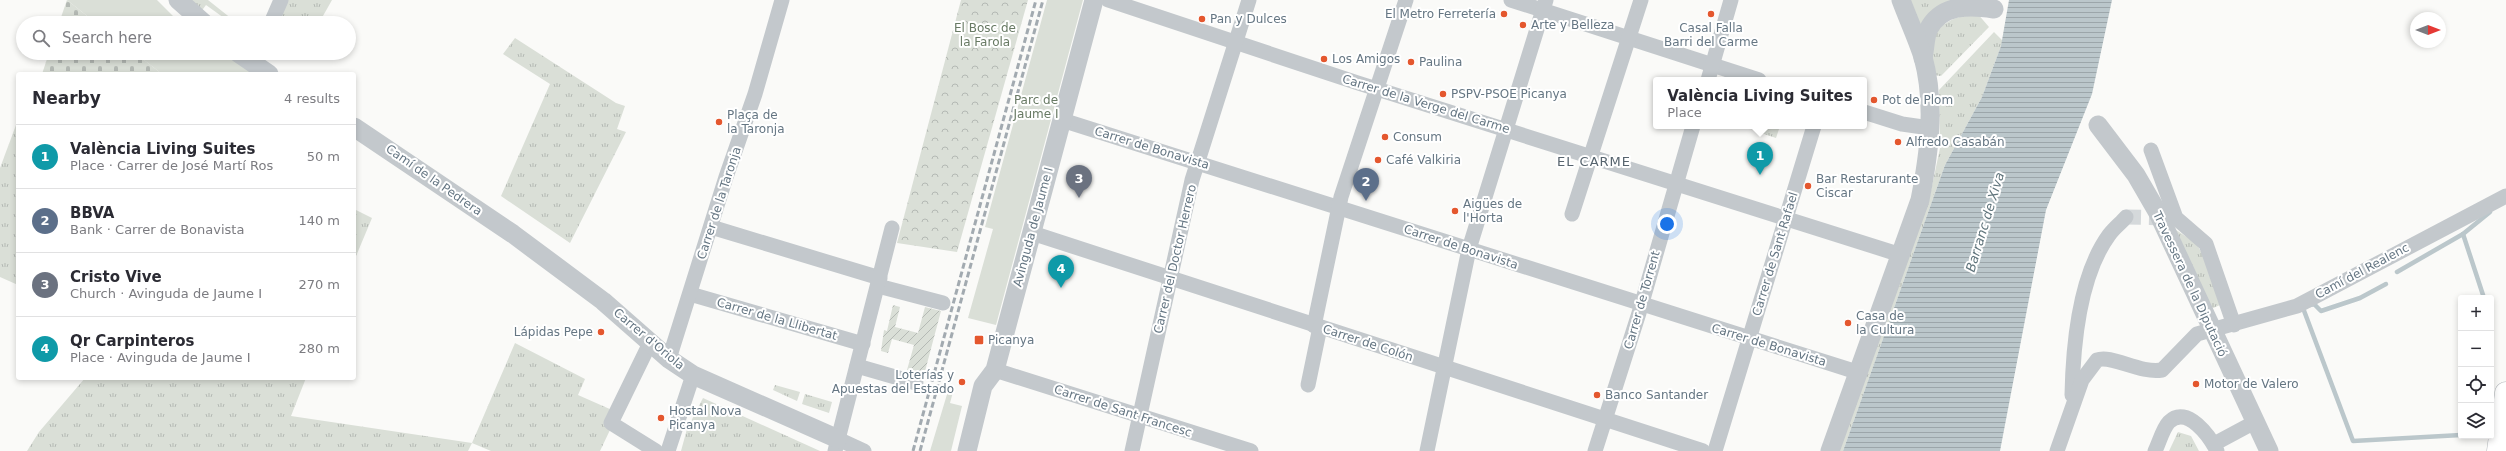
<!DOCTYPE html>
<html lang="en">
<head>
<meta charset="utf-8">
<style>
	body { margin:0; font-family:"DejaVu Sans",sans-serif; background:#f2f2f3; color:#2b2b33 }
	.controls { position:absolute; right:12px; bottom:12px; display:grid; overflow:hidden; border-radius:4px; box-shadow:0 2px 6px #0003 }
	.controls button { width:36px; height:36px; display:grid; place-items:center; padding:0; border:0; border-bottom:1px solid #e1e1e2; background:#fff; color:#2b2b33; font:20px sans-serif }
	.compass { position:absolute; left:2410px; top:12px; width:36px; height:36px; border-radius:50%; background:#fff; box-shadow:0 2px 6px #0003; rotate:90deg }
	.you { position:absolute; left:1667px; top:224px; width:14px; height:14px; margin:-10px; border:3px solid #fff; border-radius:50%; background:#1a73e8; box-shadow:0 0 0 6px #1a73e833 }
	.badge { display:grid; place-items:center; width:26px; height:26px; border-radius:50%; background:#e4572e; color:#fff; font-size:13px; font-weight:700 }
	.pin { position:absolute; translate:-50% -33px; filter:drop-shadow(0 1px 2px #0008) }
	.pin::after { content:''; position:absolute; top:21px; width:14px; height:12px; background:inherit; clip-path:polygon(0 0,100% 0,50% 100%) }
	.popup { position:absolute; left:1653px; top:77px; width:214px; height:52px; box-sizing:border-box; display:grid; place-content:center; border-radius:4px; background:#fff; filter:drop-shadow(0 1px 3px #0005); font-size:13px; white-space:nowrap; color:#7c7c81 }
	.popup b { font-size:15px; color:#2b2b33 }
	.popup::after { content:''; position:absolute; left:50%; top:100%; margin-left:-8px; border:8px solid transparent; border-top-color:#fff }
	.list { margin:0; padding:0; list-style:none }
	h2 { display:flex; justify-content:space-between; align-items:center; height:52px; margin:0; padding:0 16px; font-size:17px }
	h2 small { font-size:13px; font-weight:400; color:#7c7c81 }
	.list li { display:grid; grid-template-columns:26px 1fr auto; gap:12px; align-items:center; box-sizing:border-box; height:64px; padding:0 16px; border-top:1px solid #e1e1e2 }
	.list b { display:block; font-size:15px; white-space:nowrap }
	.list p { margin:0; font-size:13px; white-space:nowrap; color:#7c7c81 }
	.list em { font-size:13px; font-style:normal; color:#7c7c81 }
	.icon { flex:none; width:22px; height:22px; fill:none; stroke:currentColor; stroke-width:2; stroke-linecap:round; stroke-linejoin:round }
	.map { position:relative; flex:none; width:2506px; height:451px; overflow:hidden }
	.search { position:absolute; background:#fff; box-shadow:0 2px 6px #0003; left:16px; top:16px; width:340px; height:44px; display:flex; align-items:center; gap:10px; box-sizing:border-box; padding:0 14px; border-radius:22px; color:#7c7c81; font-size:15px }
	.panel { position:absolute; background:#fff; box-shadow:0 2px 6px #0003; left:16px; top:72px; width:340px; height:308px; border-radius:4px }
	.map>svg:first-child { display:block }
	.grass { fill:url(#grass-tufts) }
	.forest { fill:url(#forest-crowns) }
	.cemetery { fill:url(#cemetery-stones) }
	.park { fill:#dadfd7 }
	.garden { fill:url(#garden-furrows) }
	.water { fill:url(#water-rules) }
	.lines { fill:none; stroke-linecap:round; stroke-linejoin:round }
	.stream { stroke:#bbc7cb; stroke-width:4.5 }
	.minor-tunnel { stroke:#d5d9db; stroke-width:15; stroke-dasharray:15 8; stroke-linecap:butt }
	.trunk-casing { stroke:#b4b9bd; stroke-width:23 }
	.minor { stroke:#c3c8cc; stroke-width:15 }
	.tertiary { stroke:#c3c8cc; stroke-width:19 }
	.trunk { stroke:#fff; stroke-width:22 }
	.rail { stroke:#a2aab0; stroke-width:3; stroke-dasharray:6 3; stroke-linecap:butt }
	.poi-dot { fill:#e4572e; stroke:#fff; stroke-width:1.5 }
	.labels { text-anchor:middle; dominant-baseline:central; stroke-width:4; stroke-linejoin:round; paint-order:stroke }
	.poi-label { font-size:12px; fill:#657683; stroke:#fff; text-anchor:start }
	.park-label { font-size:12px; fill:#687a64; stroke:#fff }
	.street-label { font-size:12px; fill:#657683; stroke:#fff }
	.neighbourhood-label { font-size:13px; letter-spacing:1px; fill:#57646e; stroke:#fff }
	.water-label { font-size:13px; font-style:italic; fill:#60757c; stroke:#fff }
</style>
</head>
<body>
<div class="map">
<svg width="2506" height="451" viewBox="0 0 2506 451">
	<defs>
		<pattern id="grass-tufts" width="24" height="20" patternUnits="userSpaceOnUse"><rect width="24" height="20" fill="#dadfd7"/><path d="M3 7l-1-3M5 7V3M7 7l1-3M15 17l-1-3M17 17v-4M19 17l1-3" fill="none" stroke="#b4b9b4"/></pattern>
		<pattern id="forest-crowns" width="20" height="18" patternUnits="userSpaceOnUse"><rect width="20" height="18" fill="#dadfd7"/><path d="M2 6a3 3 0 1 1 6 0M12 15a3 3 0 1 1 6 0" fill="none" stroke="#b4b9b4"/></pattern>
		<pattern id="cemetery-stones" width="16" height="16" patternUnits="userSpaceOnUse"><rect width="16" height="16" fill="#dadfd7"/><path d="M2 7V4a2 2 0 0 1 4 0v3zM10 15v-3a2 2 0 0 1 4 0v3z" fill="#b4b9b4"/></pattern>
		<pattern id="garden-furrows" width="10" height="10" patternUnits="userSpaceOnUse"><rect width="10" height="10" fill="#dadfd7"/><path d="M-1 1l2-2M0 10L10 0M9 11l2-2" fill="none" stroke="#b4b9b4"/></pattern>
		<pattern id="water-rules" width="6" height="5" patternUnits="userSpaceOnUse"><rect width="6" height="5" fill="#bbc7cb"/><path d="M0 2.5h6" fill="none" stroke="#9ca6aa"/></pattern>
	</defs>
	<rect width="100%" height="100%" fill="#fafaf8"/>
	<g class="grass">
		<polygon points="188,0 208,0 237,23 231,23 206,5 200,13"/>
		<polygon points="287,0 332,0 319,23 276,23"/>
		<polygon points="1909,0 1961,0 1920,31"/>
		<path d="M1977 13 1989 27 1941 76 1933 75C1932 66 1929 55 1930 47 1934 23 1957 16 1977 13Z"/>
		<polygon points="1994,32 2003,41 2001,46 1982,97 1945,165 1843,451 1837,451 1929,200 1940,148 1939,90"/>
		<polygon points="515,38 616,103 625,106 617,129 626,132 570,243 501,196 550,84 503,54"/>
		<polygon points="16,125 18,126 18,285 0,277 0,168"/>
		<polygon points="1756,126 1780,126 1776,138 1755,131"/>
		<polygon points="354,209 372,218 354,261"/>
		<polygon points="2176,230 2196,243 2203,255 2220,305 2211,309"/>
		<polygon points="515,343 585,379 578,395 612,410 610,430 600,451 491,451 472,443 468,451 27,451 39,432 85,378 306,378 291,416 472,443"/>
		<polygon points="775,385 800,392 797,401 773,390"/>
		<polygon points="805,394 832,402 829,413 802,404"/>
		<polygon points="703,398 820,451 681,451 687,429"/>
		<polygon points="2178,432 2191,436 2199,451 2169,451"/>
	</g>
	<polygon class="forest" points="961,0 1028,0 957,252 897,243"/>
	<g class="cemetery">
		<polygon points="67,0 96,23 59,23"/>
		<polygon points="49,53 135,53 162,74 42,74"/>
	</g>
	<g class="park">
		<polygon points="67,0 157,0 180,23 96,23"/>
		<polygon points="1047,0 1083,0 996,325 968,318 993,229 985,227"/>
		<polygon points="135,53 224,53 255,74 162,74"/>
		<polygon points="948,391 953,392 950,403 962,406 951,451 930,451"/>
	</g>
	<polygon class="garden" points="893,305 900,307 895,327 918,333 925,307 941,311 924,375 907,370 914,345 892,339 888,353 881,351 884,330 887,331"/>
	<polygon class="water" points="2009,0 2112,0 2092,94 2046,210 2000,451 1843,451 1945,165 1982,97 2001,46"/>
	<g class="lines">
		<g class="stream">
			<polyline points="2463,234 2484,298"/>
			<polyline points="2397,272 2463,234 2490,212"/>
			<polyline points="2310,305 2314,304 2321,311 2360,298 2386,284"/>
			<polyline points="2303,308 2353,441 2461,435"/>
		</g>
		<polyline class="minor-tunnel" points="2126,217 2169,218"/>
		<defs>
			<polyline id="trunk" points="2498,451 2506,393"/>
		</defs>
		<use href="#trunk" class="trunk-casing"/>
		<g class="minor">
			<polyline points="1108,0 1358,83 1901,255"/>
			<polyline points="1511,0 1759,80"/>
			<polyline points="271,23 281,0"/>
			<polyline points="1708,80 1731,0"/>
			<polyline points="1864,112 1902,124 1930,128"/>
			<polyline points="1062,120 1860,373"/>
			<polyline points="2151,150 2176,218 2206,244 2234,325"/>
			<polyline points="1572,214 1641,0"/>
			<polyline points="711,227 880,278"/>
			<polyline points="1032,233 1703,451"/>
			<polyline points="878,286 943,303"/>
			<polyline points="690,294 863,344"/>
			<polyline points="1314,326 1341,197 1406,0"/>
			<polyline points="650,343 611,423 656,451"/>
			<polyline points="669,359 726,177 755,94 782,0"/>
			<polyline points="857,366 916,383"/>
			<polyline points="995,370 1251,451"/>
			<polyline points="1308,385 1320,327"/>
			<path d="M2072 395C2073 345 2079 276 2109 235 2114 228 2121 223 2126 217"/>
			<polyline points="838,439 864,451"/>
			<polyline points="2214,444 2255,422"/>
			<polyline points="668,451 693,375"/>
			<polyline points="835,451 892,228"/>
			<polyline points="1132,451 1192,180 1249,0"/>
			<polyline points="1427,451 1469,249 1546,0"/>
			<polyline points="1595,451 1639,313 1693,126"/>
			<polyline points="1715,451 1814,126"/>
			<path d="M2057 451 2082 380 2097 360C2111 354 2140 374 2162 370L2197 334 2297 306 2506 196"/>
			<path d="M2155 451C2159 443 2163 428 2169 422 2187 404 2210 437 2217 451"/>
		</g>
		<g class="tertiary">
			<polyline points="178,0 204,23"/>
			<polyline points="238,53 269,74"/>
			<path d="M1923 58C1925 49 1925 38 1928 30 1941 4 1969 5 1994 9"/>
			<polyline points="2098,125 2136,175 2158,213 2269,451"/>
			<polyline points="354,127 513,234 603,301 669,359 693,375 838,439"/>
			<polyline points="967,451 983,386 995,370 1094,0"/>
			<path d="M1830 451 1920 200C1929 154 1936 104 1923 57 1917 38 1908 19 1901 0"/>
		</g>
		<use href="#trunk" class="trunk"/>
		<g class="rail">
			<polyline points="913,451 1036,0"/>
			<polyline points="920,451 1043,0"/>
		</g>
	</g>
	<g class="poi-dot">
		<circle cx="1504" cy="14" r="4"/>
		<circle cx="1711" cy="14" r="4"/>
		<circle cx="1202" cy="19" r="4"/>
		<circle cx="1523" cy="25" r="4"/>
		<circle cx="1324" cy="59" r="4"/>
		<circle cx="1411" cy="62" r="4"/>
		<circle cx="1443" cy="94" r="4"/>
		<circle cx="1874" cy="100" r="4"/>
		<circle cx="719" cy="122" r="4"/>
		<circle cx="1385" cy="137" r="4"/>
		<circle cx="1898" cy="142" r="4"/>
		<circle cx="1378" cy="160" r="4"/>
		<circle cx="1808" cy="186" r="4"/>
		<circle cx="1455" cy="211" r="4"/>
		<circle cx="1848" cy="323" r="4"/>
		<circle cx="601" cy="332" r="4"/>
		<rect x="974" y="335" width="10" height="10" rx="2"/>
		<circle cx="962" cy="382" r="4"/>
		<circle cx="2196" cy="384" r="4"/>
		<circle cx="1597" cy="395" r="4"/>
		<circle cx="661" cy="418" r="4"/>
	</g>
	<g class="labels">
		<g class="poi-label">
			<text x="1496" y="14" text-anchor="end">El Metro Ferretería</text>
			<text x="1210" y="19">Pan y Dulces</text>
			<text x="1531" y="25">Arte y Belleza</text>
			<text x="1711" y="28" text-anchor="middle">Casal Falla<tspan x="1711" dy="14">Barri del Carme</tspan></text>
			<text x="1332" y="59">Los Amigos</text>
			<text x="1419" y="62">Paulina</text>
			<text x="1451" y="94">PSPV-PSOE Picanya</text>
			<text x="1882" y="100">Pot de Plom</text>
			<text x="727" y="115">Plaça de<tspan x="727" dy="14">la Taronja</tspan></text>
			<text x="1393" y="137">Consum</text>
			<text x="1906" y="142">Alfredo Casabán</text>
			<text x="1386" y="160">Café Valkiria</text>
			<text x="1816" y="179">Bar Restarurante<tspan x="1816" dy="14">Ciscar</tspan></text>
			<text x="1463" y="204">Aigües de<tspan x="1463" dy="14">l'Horta</tspan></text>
			<text x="1856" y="316">Casa de<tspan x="1856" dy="14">la Cultura</tspan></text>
			<text x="593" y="332" text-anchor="end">Lápidas Pepe</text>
			<text x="988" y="340">Picanya</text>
			<text x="954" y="375" text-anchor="end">Loterías y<tspan x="954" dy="14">Apuestas del Estado</tspan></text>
			<text x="2204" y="384">Motor de Valero</text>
			<text x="1605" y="395">Banco Santander</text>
			<text x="669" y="411">Hostal Nova<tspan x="669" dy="14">Picanya</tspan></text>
		</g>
		<g class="park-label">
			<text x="985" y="28">El Bosc de<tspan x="985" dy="14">la Farola</tspan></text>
			<text x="1036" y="100">Parc de<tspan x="1036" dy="14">Jaume I</tspan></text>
		</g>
		<g class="street-label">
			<text transform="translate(1426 104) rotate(17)">Carrer de la Verge del Carme</text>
			<text transform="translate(1152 148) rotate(17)">Carrer de Bonavista</text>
			<text transform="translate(434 180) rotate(35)">Camí de la Pedrera</text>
			<text transform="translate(719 203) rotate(-72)">Carrer de la Taronja</text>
			<text transform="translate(1033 227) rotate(-75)">Avinguda de Jaume I</text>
			<text transform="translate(1461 247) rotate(18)">Carrer de Bonavista</text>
			<text transform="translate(1775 254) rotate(-73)">Carrer de Sant Rafael</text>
			<text transform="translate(1175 259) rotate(-77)">Carrer del Doctor Herrero</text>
			<text transform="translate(2362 271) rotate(-28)">Camí del Realenc</text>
			<text transform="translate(2190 284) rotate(65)">Travessera de la Diputació</text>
			<text transform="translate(1642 300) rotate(-74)">Carrer de Torrent</text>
			<text transform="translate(777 319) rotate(16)">Carrer de la Llibertat</text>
			<text transform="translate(649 339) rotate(40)">Carrer d'Oriola</text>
			<text transform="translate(1368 343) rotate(18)">Carrer de Colón</text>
			<text transform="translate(1769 345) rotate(17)">Carrer de Bonavista</text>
			<text transform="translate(1123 411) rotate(18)">Carrer de Sant Francesc</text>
		</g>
		<g class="neighbourhood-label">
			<text x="1594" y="161">EL CARME</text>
		</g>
		<g class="water-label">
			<text transform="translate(1985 222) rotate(-73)">Barranc de Xiva</text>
		</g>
	</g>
</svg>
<div class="controls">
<button>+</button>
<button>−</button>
<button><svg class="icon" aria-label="locate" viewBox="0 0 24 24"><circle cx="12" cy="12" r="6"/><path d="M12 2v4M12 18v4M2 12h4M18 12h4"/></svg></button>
<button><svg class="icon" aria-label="layers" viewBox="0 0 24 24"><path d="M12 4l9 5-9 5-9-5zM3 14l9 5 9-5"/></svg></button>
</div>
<svg class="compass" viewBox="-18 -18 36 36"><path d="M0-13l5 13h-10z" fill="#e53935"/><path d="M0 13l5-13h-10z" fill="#7c7c81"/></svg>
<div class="you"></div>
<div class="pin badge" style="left:1760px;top:175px;background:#0f9aa8">1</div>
<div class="popup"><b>València Living Suites</b>Place</div>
<div class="pin badge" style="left:1366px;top:201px;background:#5c6f8a">2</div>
<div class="pin badge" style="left:1079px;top:198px;background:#6b7280">3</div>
<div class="pin badge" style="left:1061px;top:288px;background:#0f9aa8">4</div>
<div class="search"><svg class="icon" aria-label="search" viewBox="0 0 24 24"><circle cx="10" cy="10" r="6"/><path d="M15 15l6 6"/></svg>Search here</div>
<section class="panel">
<h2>Nearby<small>4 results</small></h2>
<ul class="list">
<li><span class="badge" style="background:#0f9aa8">1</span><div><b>València Living Suites</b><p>Place · Carrer de José Martí Ros</p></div><em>50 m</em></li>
<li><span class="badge" style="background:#5c6f8a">2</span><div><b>BBVA</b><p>Bank · Carrer de Bonavista</p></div><em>140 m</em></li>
<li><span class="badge" style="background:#6b7280">3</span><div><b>Cristo Vive</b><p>Church · Avinguda de Jaume I</p></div><em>270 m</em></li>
<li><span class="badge" style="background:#0f9aa8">4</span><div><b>Qr Carpinteros</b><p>Place · Avinguda de Jaume I</p></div><em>280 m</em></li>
</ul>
</section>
</div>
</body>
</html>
